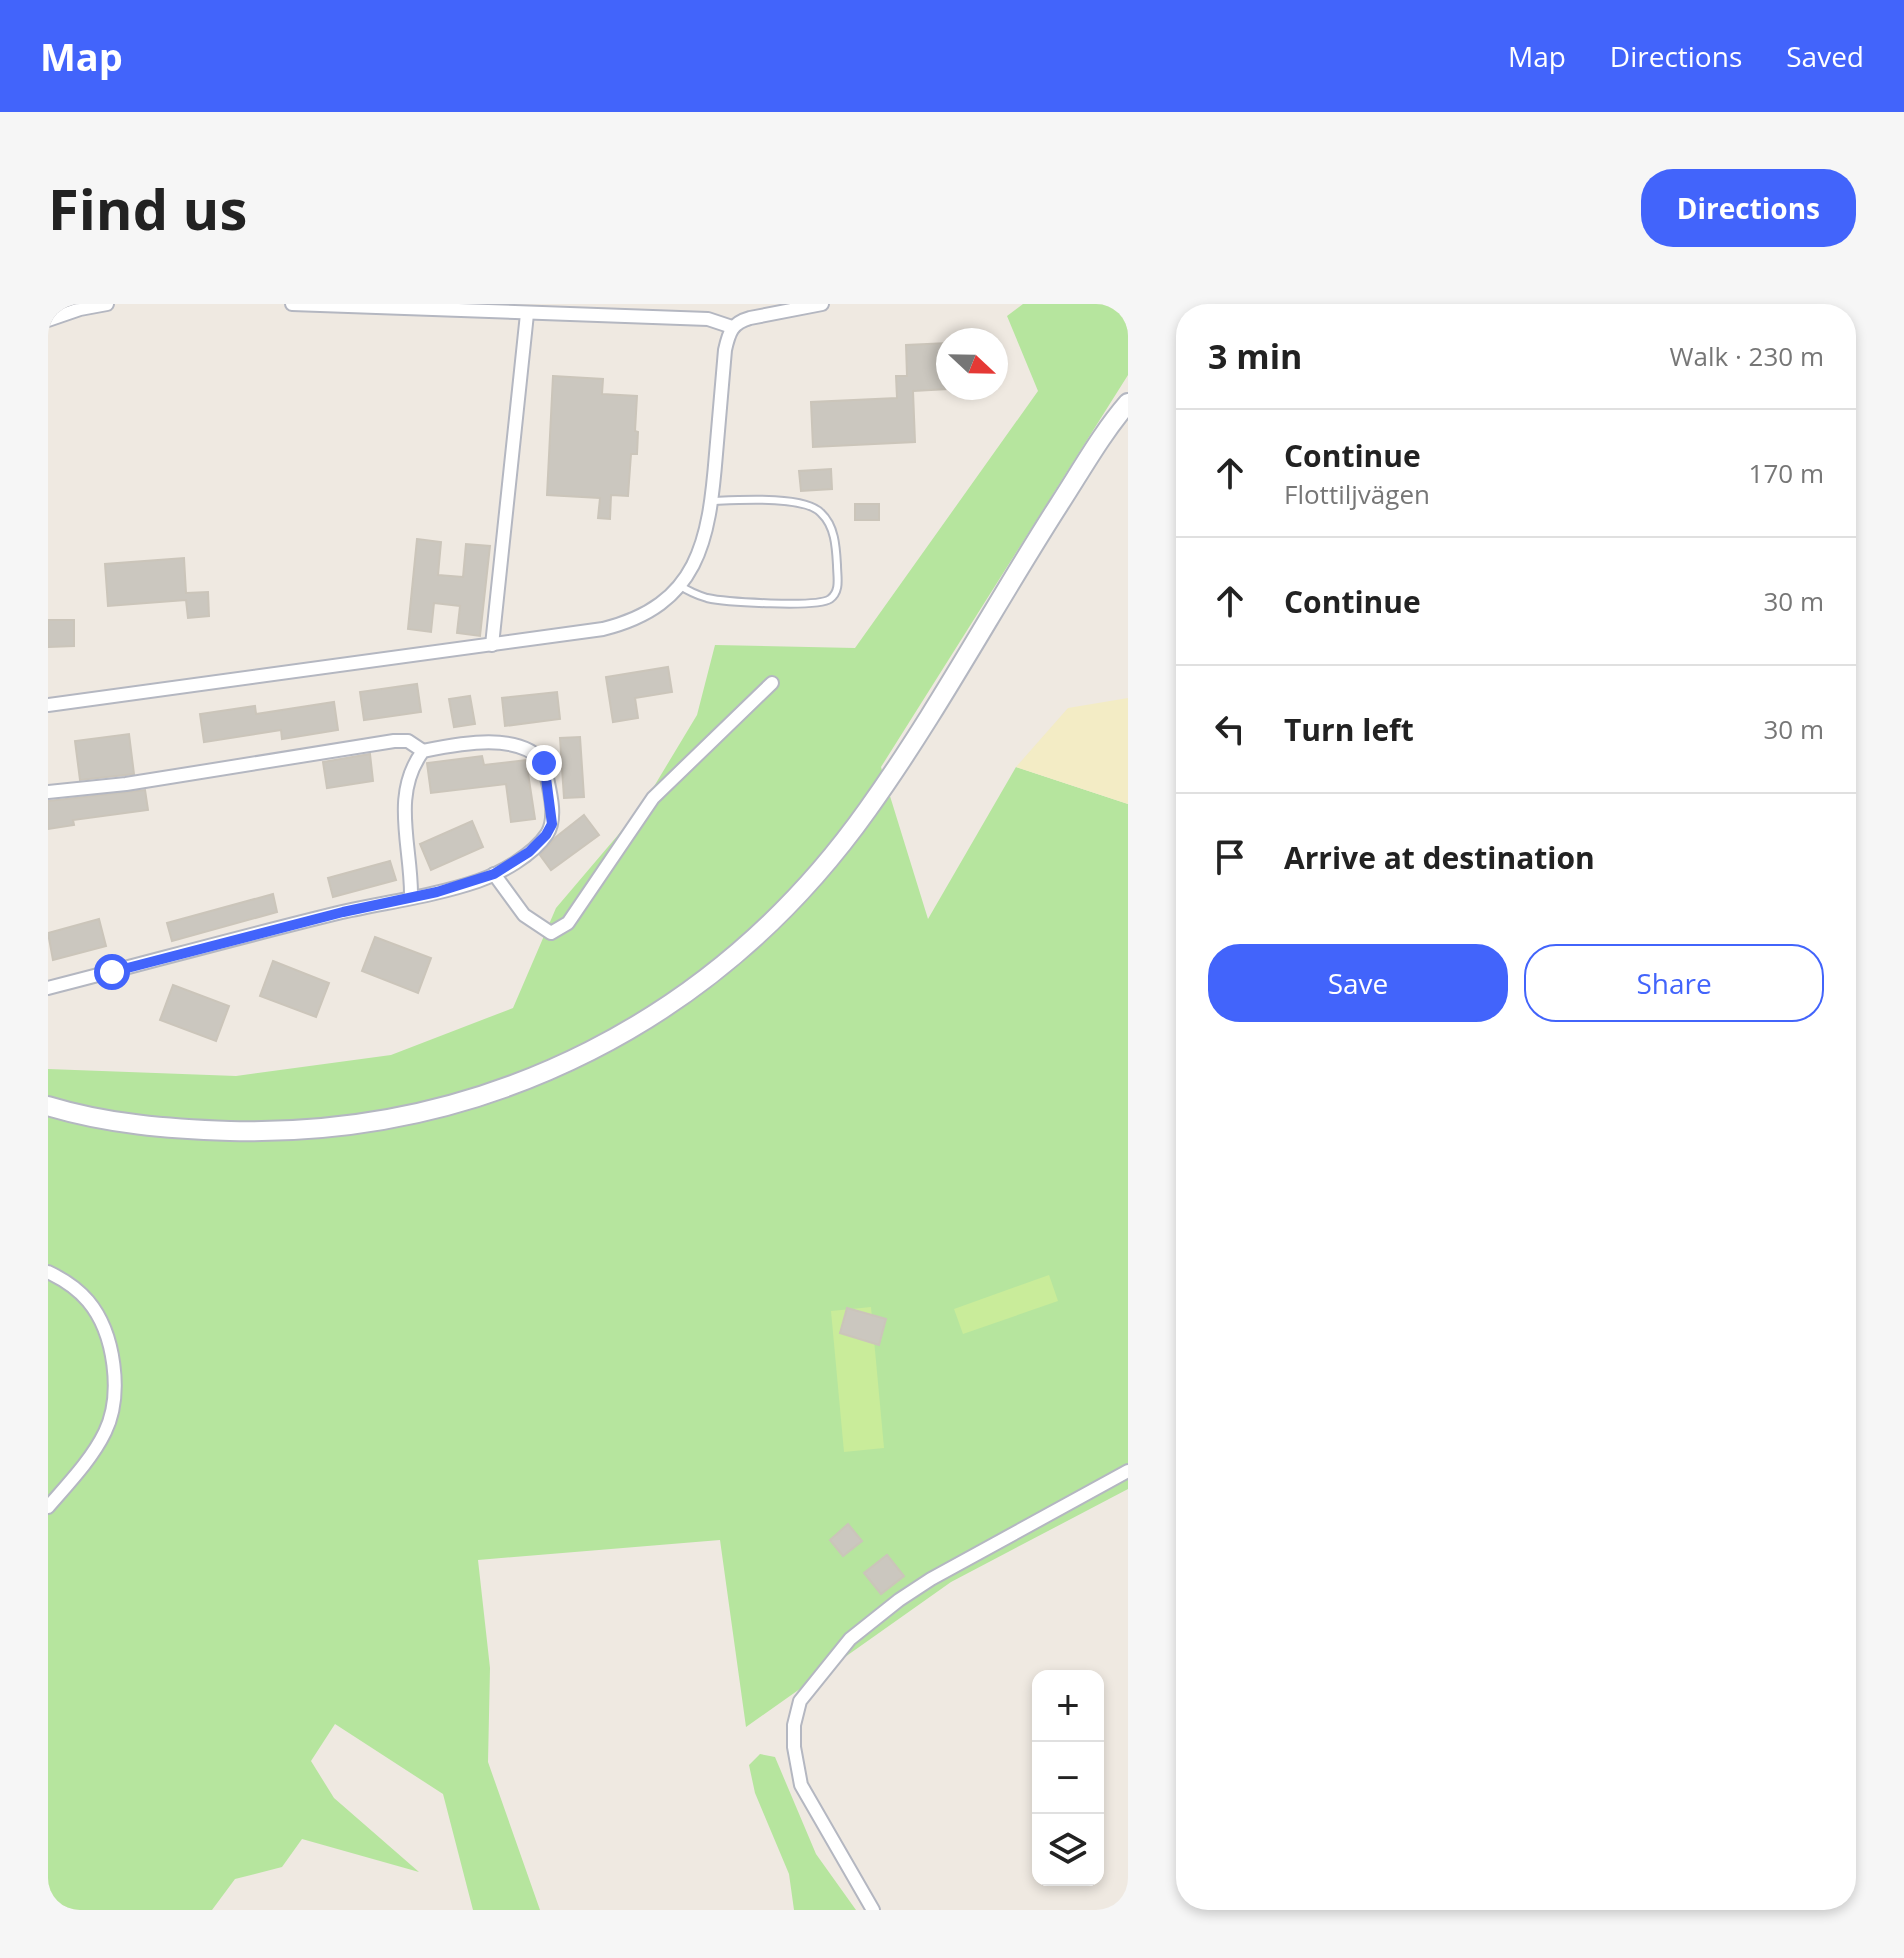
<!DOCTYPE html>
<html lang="en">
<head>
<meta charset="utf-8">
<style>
	body { margin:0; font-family:"Open Sans",sans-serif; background:#f6f6f6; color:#222 }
	.controls { position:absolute; right:24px; bottom:24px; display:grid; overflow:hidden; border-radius:16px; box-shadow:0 4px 12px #0003 }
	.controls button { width:72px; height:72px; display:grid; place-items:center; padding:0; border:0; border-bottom:2px solid #e0e0e0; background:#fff; color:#222; font:40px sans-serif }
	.compass { position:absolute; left:888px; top:24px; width:72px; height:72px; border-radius:50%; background:#fff; box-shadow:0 4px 12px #0003; rotate:112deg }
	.stop { position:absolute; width:24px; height:24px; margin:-18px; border:6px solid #4264fb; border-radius:50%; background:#fff }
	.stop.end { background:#4264fb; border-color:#fff; box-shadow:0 2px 8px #0008 }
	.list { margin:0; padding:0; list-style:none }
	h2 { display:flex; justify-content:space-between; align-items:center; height:104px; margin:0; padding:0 32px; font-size:34px }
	h2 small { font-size:26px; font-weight:400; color:#767676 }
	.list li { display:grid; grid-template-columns:52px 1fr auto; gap:24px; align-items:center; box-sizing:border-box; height:128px; padding:0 32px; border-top:2px solid #e0e0e0 }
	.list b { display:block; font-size:30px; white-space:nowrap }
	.list p { margin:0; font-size:26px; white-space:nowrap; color:#767676 }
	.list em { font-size:26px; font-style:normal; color:#767676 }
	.actions { display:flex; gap:16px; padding:24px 32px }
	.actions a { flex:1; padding:18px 0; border:2px solid #4264fb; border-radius:32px; text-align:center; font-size:28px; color:#4264fb }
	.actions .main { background:#4264fb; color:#fff }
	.icon { flex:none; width:44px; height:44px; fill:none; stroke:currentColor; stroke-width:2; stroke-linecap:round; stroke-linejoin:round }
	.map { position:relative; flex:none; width:1080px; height:1606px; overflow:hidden; border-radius:32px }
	header { display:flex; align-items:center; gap:48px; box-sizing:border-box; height:112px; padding:0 40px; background:#4264fb; color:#fff }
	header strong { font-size:38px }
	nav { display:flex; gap:44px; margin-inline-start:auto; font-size:28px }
	.intro { display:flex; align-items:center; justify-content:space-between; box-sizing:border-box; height:192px; padding:0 48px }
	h1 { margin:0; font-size:56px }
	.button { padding:20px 36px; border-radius:32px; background:#4264fb; color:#fff; font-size:28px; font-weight:700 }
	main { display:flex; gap:48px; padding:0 48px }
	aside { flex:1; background:#fff; border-radius:32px; box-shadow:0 4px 12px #0003 }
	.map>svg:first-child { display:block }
	.green { fill:#b6e59e }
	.sand { fill:#f3ecc5 }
	.pitch { fill:#c9ec9a }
	.building { fill:#cbc7bf; stroke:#cbc5ba; stroke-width:2 }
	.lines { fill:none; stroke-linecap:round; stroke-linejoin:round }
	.lane-casing { stroke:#b4b7c1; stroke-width:10 }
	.street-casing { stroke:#b4b7c1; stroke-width:16 }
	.secondary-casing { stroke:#b4b7c1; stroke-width:22 }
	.lane { stroke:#fff; stroke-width:6 }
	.street { stroke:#fff; stroke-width:12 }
	.secondary { stroke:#fff; stroke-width:18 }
	.route { stroke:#4264fb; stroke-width:10 }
</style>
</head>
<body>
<header>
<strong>Map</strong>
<nav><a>Map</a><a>Directions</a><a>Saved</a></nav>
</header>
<div class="intro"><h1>Find us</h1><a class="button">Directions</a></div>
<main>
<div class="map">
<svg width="1080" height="1606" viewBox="0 0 1080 1606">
	<rect width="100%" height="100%" fill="#efe9e1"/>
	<g class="green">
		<polygon points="975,0 1080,0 1080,71 833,463 880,615 968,463 1080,500 1080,1185 903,1278 698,1423 672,1236 430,1256 442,1364 440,1458 492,1606 425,1606 395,1490 287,1420 263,1457 286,1494 371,1568 254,1535 234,1563 187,1575 164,1606 0,1606 0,765 188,772 343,751 465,704 508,604 593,504 649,411 667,341 807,344 990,87 959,12"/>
		<polygon points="712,1450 727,1453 768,1550 808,1606 746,1606 741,1570 707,1489 701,1461"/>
	</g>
	<polygon class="sand" points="1080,394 1080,500 968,463 1020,404"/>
	<g class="pitch">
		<polygon points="1001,971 1010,997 915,1030 906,1005"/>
		<polygon points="823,1003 836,1144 796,1148 783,1007"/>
	</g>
	<g class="building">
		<polygon points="900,39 900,85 865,87 867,138 765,143 763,98 849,94 848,72 859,72 858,41"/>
		<polygon points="505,72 555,75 554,90 589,92 587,127 590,128 589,150 583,150 580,192 563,191 562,215 550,214 552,194 499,191"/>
		<polygon points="783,165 784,185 753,187 751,167"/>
		<rect x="807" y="200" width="24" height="16"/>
		<polygon points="369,235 393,238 390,271 415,273 418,240 442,242 432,332 409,329 412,302 386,299 383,328 360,325"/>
		<polygon points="136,254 138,289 160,288 161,312 140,314 138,296 60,302 57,260"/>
		<polygon points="0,316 26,316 26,342 0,343"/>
		<polygon points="620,363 624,388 587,394 590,414 565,418 558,373"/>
		<polygon points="369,380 373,408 316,416 312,388"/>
		<polygon points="509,388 512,415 457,422 454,394"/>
		<polygon points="422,392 427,420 406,423 401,395"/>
		<polygon points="286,398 290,426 234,435 233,426 156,438 152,410 207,402 208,410"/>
		<polygon points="81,430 86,470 32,476 27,437"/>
		<polygon points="532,433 536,493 516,494 512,434"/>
		<polygon points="322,450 325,477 279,484 275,458"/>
		<polygon points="434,452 436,461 478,456 487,515 463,518 458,480 383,489 379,459"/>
		<polygon points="97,486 100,506 25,516 26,521 0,525 0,497"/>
		<polygon points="536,511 551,531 503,566 492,551 508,533"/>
		<polygon points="424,517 435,543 383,566 372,540"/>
		<polygon points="342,557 348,576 285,593 280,574"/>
		<polygon points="225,590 229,608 124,637 119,619"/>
		<polygon points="51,615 58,642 5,656 0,629"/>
		<polygon points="327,633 383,654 370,689 314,667"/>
		<polygon points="225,657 281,679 268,713 212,692"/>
		<polygon points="125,681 181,702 168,737 112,716"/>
		<polygon points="799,1004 838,1015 831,1041 792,1029"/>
		<polygon points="800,1220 814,1237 795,1252 782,1236"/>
		<polygon points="839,1251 856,1272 833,1290 816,1269"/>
	</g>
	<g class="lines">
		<defs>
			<path id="lane" d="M631 281C640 287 649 291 659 294 677 298 769 304 782 295 793 287 789 273 789 261 788 243 787 222 773 209 757 191 688 196 664 197"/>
			<g id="street">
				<polyline points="244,0 660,15 684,23"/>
				<polyline points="0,16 32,5 59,0"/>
				<polyline points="444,341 479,10"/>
				<path d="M0 401 555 325C651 301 661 237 668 150 671 115 674 81 677 46 681 28 684 19 702 14L774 0"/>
				<polyline points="0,488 78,480 346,437 360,437 375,447"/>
				<polyline points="446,570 476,611 503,629 520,619 605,494 724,379"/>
				<path d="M0 684C98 659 195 632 294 608 339 598 386 592 430 577 453 569 485 551 499 530 511 511 499 479 496 459 472 427 410 440 375 447 342 491 364 543 363 593"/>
				<path d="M0 968C15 975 29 984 40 997 67 1029 75 1091 57 1128 44 1155 20 1180 0 1203"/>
				<polyline points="825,1606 753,1481 746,1443 746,1421 752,1397 802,1335 851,1296 883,1275 1080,1167"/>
			</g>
			<path id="secondary" d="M0 802C59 820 121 825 182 827 440 833 671 715 820 505 890 407 947 300 1012 199 1034 165 1054 129 1080 99"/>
		</defs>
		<use href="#lane" class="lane-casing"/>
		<use href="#street" class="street-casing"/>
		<use href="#secondary" class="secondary-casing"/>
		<use href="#lane" class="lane"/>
		<use href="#street" class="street"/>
		<use href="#secondary" class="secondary"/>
	</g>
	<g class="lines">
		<polyline class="route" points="64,668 295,608 389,588 446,570 481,548 498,531 504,520 496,459"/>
	</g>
</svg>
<div class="controls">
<button>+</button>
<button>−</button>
<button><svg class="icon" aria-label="layers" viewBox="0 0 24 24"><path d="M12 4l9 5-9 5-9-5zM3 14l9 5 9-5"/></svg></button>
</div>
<svg class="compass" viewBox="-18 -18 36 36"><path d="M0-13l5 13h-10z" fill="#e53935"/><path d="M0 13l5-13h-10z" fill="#767676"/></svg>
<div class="stop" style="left:64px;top:668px"></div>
<div class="stop end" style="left:496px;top:459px"></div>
</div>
<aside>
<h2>3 min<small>Walk · 230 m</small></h2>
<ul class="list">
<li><svg class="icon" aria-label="ahead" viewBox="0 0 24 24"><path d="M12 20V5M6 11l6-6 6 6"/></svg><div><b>Continue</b><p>Flottiljvägen</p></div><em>170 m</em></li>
<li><svg class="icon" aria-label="ahead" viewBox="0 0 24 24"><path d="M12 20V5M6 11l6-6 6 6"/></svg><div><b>Continue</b></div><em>30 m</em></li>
<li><svg class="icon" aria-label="left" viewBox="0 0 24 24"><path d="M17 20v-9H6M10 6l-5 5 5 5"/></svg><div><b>Turn left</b></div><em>30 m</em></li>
<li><svg class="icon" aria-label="arrive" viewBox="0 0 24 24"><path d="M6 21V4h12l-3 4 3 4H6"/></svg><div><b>Arrive at destination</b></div></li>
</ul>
<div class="actions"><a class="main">Save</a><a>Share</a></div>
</aside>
</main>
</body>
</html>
